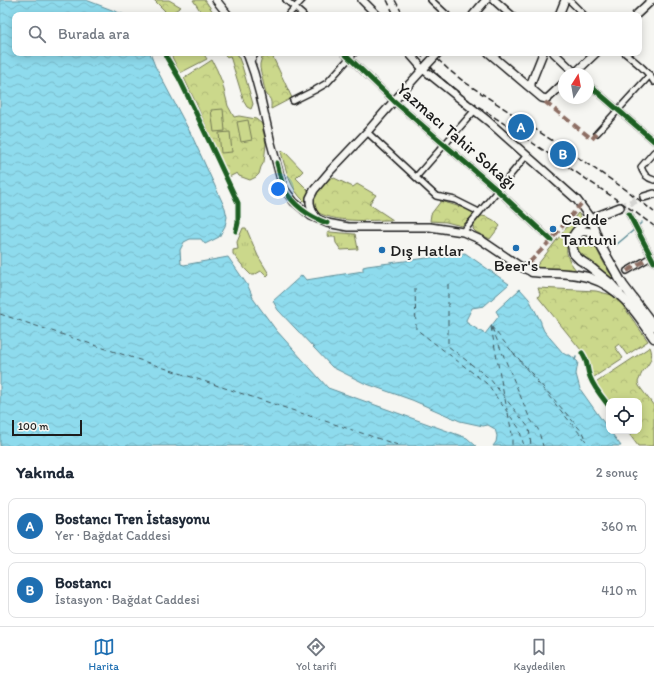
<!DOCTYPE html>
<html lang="tr">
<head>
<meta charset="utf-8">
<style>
	body { margin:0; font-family:Itim,sans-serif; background:#f6f6f7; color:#1f2937 }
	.controls { position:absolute; right:12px; bottom:12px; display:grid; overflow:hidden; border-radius:8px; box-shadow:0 2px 10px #0003 }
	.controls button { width:36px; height:36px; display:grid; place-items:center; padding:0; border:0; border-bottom:1px solid #e0e1e3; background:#fff; color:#1f2937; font:20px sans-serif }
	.compass { position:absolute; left:558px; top:68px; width:36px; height:36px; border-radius:50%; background:#fff; box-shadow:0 2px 10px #0003; rotate:11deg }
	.scale { position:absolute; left:12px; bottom:10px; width:70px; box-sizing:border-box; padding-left:4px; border:2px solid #1c1c1c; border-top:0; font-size:11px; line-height:14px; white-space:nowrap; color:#1c1c1c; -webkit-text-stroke:3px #f6f6f2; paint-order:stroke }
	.you { position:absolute; left:278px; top:189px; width:14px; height:14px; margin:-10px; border:3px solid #fff; border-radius:50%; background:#1a73e8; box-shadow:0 0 0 6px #1a73e833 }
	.badge { display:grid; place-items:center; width:26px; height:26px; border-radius:50%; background:#1f6fb2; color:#fff; font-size:13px; font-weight:700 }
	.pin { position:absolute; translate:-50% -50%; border:2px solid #fff; box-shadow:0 1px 4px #0006 }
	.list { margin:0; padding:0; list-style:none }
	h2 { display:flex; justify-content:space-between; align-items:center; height:52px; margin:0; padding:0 16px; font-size:17px }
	h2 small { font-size:13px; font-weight:400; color:#747a83 }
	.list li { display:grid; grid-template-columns:26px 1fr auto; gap:12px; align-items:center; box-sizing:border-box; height:56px; margin:0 8px 8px; padding:0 8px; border:1px solid #e0e1e3; border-radius:8px }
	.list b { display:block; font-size:15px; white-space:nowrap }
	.list p { margin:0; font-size:13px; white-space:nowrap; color:#747a83 }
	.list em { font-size:13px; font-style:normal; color:#747a83 }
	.icon { flex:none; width:22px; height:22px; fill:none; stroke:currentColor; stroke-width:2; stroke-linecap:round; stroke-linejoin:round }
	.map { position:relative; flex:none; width:654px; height:446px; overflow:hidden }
	.search { position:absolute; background:#fff; box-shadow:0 2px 10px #0003; left:12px; right:12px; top:12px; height:44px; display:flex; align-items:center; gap:10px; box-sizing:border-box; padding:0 14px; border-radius:8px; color:#747a83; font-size:15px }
	.sheet { height:180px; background:#fff }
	nav { display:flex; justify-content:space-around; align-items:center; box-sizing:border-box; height:56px; border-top:1px solid #e0e1e3; background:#fff; font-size:11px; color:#747a83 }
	nav a { display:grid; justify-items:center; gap:2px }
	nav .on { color:#1f6fb2 }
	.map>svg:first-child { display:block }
	.grass { fill:url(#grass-tufts); stroke:#747a54 }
	.forest { fill:url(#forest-crowns); stroke:#747a54 }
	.pitch { fill:#cbd88b; stroke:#747a54 }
	.water { fill:url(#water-waves); stroke:#608f99 }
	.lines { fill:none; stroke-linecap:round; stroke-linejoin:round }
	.stream { stroke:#608f99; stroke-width:1.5 }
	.ferry { stroke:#3e555b; stroke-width:1; stroke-dasharray:5 4; stroke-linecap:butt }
	.major-tunnel { stroke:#d5d5d2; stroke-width:7; stroke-dasharray:7 3.5; stroke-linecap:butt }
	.minor-casing { stroke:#1c1c1c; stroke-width:8 }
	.major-casing { stroke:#1c1c1c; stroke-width:10 }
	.highway-casing { stroke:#1c1c1c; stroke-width:11 }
	.minor { stroke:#f6f6f2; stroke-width:5 }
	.major { stroke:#f6f6f2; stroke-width:7 }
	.highway { stroke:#f6f6f2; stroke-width:8 }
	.rail { stroke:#1c1c1c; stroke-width:1.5; stroke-dasharray:6 3; stroke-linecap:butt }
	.major-bridge-casing { stroke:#1c1c1c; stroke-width:10; stroke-linecap:butt }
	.major-bridge { stroke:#f6f6f2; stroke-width:7 }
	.quiet { stroke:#8d6e63; stroke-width:4; stroke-dasharray:8 4; stroke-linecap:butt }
	.cycleway-casing { stroke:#f6f6f2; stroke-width:8 }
	.cycleway { stroke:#1b5e20; stroke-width:5 }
	.poi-dot { fill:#1f6fb2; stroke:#f6f6f2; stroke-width:1.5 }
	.labels { text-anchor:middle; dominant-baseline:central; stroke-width:4; stroke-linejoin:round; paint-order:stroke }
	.street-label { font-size:17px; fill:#1c1c1c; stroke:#f6f6f2 }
	.poi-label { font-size:17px; fill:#1c1c1c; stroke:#f6f6f2; text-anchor:start }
</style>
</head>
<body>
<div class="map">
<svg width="654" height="446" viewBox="0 0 654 446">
	<defs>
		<pattern id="grass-tufts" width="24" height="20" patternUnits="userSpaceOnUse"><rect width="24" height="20" fill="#cbd88b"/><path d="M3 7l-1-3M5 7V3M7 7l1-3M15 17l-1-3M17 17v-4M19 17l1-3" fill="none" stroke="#aeb977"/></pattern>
		<pattern id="forest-crowns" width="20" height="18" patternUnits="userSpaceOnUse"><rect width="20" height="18" fill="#cbd88b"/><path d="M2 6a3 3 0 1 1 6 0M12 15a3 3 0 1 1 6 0" fill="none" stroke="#aeb977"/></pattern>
		<pattern id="water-waves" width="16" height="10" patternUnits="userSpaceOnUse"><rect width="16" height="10" fill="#8edbed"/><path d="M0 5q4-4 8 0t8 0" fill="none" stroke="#7abbcb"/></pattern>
	</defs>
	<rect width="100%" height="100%" fill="#f6f6f2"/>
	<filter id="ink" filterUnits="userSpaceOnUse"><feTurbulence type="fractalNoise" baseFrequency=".025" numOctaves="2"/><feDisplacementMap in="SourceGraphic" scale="8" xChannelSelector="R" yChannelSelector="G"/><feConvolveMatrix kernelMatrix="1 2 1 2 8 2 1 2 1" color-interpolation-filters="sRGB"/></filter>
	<g filter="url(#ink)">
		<g class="grass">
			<polygon points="243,228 246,228 258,256 269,274 267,276 262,271 261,271 254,275 251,275 246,270 233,254 233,250 238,249 237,242"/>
			<polygon points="330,232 355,234 358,249 341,250 336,243 335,237 329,237 327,233"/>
		</g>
		<g class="forest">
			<polygon points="154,0 169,0 181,7 168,15 161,15 165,11"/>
			<polygon points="193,0 205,0 215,15 203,15"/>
			<polygon points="225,53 237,53 242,66 253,104 251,109 247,107 244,102 230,56 226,57"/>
			<path d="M263 53H271L292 98 271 109C271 102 272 99 266 95L260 68V64Z"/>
			<path d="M212 60 217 70 222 82 228 106 234 117 239 116 256 119 262 124 266 144 264 162 261 167 259 174 256 177 250 180 239 176 237 173 229 177C213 144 200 110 184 78Z"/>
			<path d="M284 151 303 171 296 178 310 192 305 202C290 189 286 170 281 152Z"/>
			<path d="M330 176 353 187 357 184 376 195 369 204 393 220C367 220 336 224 313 210V198Z"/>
			<polygon points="441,201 467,209 474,214 462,226 446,222 430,221 431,214"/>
			<path d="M578 213 584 220C569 239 558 248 576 270L535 268Z"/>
			<path d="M480 216C488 216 495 220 500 226L490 239 476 232 473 229C474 223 474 219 480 216Z"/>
			<polygon points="590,234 600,256 609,272 615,277 626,294 580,253 576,245 577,239 579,236"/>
			<polygon points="538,288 596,291 612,295 617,299 621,303 648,341 627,355 619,344 615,347 623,358 588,381 584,356 581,350 538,297 540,294"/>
			<path d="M650 347C654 356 650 363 644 370 641 373 640 378 638 382L639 386 654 406V446H638L627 431H639V401H609V407L594 384Z"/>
		</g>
		<g class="pitch">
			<polygon points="170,53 203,53 207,59 180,73"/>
			<polygon points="223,109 225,131 214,132 211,110"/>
			<polygon points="248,120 252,140 241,142 237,122"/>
			<polygon points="230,132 232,152 221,153 219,133"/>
		</g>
		<g class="water">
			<polygon points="0,0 86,0 125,15 15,15 15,53 150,53 155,66 192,136 225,208 227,217 225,226 219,237 205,244 201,239 190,239 184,242 180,250 181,264 184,265 228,257 248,286 254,300 276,330 328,388 467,438 476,446 0,446"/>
			<polygon points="465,253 509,284 484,306 472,308 466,320 467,323 485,334 499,316 496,311 520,289 529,299 541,322 541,324 544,331 563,353 566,355 570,355 578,362 576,374 580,389 609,430 609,431 610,431 621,446 493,446 496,442 497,436 495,429 488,425 483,426 460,421 412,400 364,383 332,367 278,310 273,301 302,275 306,280 363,271 363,267 367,266"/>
		</g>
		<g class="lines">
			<g class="stream">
				<polyline points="638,226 642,222"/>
				<polyline points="616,245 635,229"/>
				<polyline points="575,360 576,357"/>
			</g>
			<g class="ferry">
				<polyline points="448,284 448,346 490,379 529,428 531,446"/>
				<polyline points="415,288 416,329 486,383 519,428 524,446"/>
				<polyline points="0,314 401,446"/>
				<polyline points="491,326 590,446"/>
				<polyline points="491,327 504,396"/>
				<polyline points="492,328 530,419 538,429 543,446"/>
				<polyline points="512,351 584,434 586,440"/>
				<polyline points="505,399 507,410"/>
				<polyline points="508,413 512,434 512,446"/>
			</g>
			<polyline class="major-tunnel" points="620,207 644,197"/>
			<defs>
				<g id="minor">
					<polyline points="286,0 303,15"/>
					<polyline points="431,0 447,15"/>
					<polyline points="569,0 584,15"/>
					<polyline points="288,15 302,0"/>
					<polyline points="344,53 394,101 497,190 551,240"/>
					<path d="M625 53C634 61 648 70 654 82"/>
					<polyline points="250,62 256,53"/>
					<polyline points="588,84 654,141"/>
					<polyline points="293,101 315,90 327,83 354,53"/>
					<polyline points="367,132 436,196 455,200 479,212"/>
					<polyline points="597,133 650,75"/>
					<path d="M654 152 641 167C644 175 647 178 654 180"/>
					<polyline points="416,177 475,110"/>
					<polyline points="629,214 654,262"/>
					<polyline points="463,232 527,155"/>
					<polyline points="627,271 651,257"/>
				</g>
				<g id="major">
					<polyline points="216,0 228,15"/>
					<polyline points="362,0 377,15"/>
					<polyline points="494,0 511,15"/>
					<polyline points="473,15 486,0"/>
					<polyline points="559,15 565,0"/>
					<polyline points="636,15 652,0"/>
					<polyline points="247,53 254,73 260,95 271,143 282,183 285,190 294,202 311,216 327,223 348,227 430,227 463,232 481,240 521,267 532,272"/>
					<polyline points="409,53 423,69 488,121 577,200 591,219 598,238"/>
					<polyline points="489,53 542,98 547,99 564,83"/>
					<polyline points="554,53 575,73"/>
					<polyline points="574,74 596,53"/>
					<polyline points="532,89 531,86 531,83 543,53"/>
					<polyline points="644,197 654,194"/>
					<polyline points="316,217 312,211 310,203 310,198 314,190 331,170 367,132 394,101 425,67"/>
					<path d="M572 237C582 219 602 214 620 207"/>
				</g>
				<g id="highway">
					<path d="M532 272C551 274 573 272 590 278 620 287 637 313 654 338"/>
					<path d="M619 293 610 283 589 266 580 260 574 254 571 241C579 232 582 228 594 234L623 285 654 326"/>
				</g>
			</defs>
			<use href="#minor" class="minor-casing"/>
			<use href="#major" class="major-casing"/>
			<use href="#highway" class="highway-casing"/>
			<use href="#minor" class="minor"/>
			<use href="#major" class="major"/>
			<use href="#highway" class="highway"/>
			<g class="rail">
				<polyline points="387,0 394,15"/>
				<polyline points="395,0 403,15"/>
				<polyline points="419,53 438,75 460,94 635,212 654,226"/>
				<polyline points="431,53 449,70 463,81 628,191 654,212"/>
			</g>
			<defs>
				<polyline id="major-bridge" points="425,67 438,53"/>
			</defs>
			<use href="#major-bridge" class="major-bridge-casing"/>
			<use href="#major-bridge" class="major-bridge"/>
			<g class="quiet">
				<polyline points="545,102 592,139 597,133"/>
				<polyline points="529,263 551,240 581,204"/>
				<polyline points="627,271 651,257"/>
			</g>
			<defs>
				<g id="cycleway">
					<polyline points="166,53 167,58 179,78 194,109 238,203 238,223 236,231"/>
					<polyline points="344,53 394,101 497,190 551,240"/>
					<polyline points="588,84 654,141"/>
					<path d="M277 163C279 171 281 180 284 188 292 205 310 217 327 223"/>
					<polyline points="629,214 654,262"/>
					<path d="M582 353C589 363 586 368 590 377 594 388 602 397 609 406"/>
				</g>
			</defs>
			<use href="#cycleway" class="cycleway-casing"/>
			<use href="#cycleway" class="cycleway"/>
		</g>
	</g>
	<g class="poi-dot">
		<circle cx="553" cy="229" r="4"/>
		<circle cx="516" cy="248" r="4"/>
		<circle cx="382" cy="250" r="4"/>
	</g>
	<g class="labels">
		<g class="street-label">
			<text transform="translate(457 136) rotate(41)">Yazmacı Tahir Sokağı</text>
		</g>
		<g class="poi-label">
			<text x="561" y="219">Cadde<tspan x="561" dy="20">Tantuni</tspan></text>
			<text x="390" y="250">Dış Hatlar</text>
			<text x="516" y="265" text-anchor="middle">Beer's</text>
		</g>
	</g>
</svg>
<div class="controls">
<button><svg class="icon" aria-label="locate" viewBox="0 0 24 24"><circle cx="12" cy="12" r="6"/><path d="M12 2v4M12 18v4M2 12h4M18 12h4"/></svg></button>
</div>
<svg class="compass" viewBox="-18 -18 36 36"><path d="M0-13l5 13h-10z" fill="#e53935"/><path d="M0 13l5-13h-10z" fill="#747a83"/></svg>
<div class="scale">100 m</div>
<div class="you"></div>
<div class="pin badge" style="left:521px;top:127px">A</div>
<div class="pin badge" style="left:563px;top:154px">B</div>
<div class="search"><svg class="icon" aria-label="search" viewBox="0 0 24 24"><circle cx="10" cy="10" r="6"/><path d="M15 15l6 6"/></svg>Burada ara</div>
</div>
<section class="sheet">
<h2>Yakında<small>2 sonuç</small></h2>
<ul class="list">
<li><span class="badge">A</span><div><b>Bostancı Tren İstasyonu</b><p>Yer · Bağdat Caddesi</p></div><em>360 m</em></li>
<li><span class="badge">B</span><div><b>Bostancı</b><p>İstasyon · Bağdat Caddesi</p></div><em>410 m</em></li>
</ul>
</section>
<nav>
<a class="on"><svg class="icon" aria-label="map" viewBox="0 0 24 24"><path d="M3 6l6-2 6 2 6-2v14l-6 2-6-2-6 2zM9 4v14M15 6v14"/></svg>Harita</a>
<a><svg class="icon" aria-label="directions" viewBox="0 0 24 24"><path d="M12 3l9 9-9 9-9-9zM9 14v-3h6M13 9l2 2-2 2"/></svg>Yol tarifi</a>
<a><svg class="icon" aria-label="saved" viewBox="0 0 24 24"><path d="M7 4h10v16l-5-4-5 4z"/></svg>Kaydedilen</a>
</nav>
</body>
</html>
